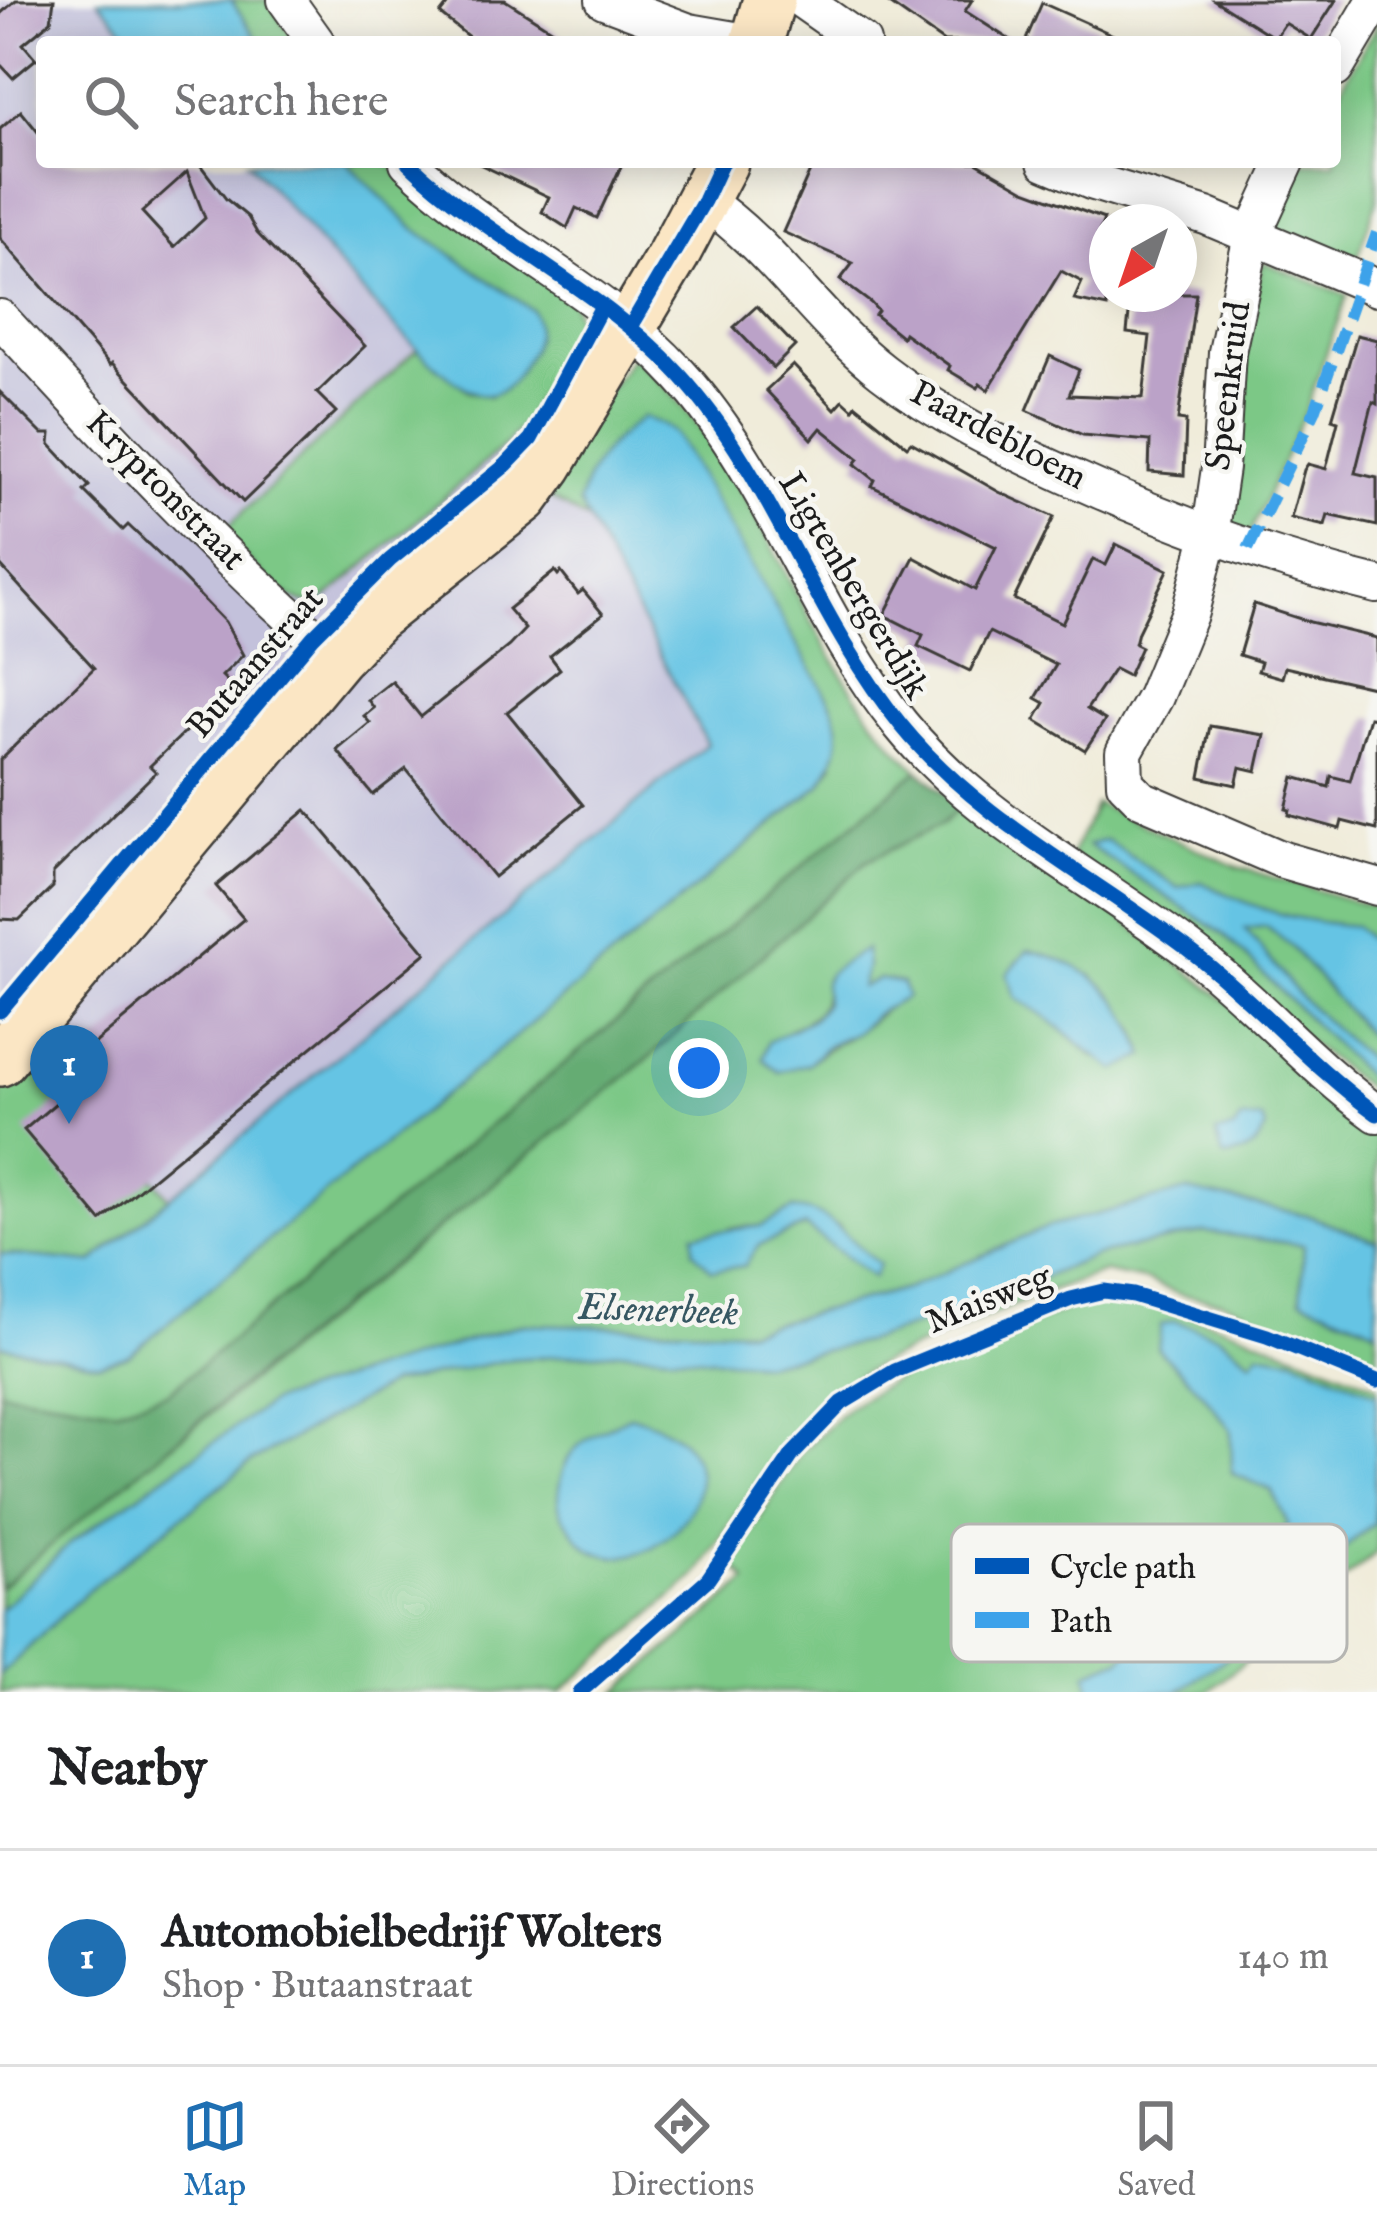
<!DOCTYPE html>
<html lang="en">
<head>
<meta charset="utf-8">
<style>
	body { margin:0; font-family:"IM FELL English",serif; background:#f6f6f6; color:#202124 }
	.compass { position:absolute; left:1089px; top:204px; width:108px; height:108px; border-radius:50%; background:#fff; box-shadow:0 6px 30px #0003; rotate:220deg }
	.you { position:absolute; left:699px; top:1068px; width:42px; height:42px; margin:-30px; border:9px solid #fff; border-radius:50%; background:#1a73e8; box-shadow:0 0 0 18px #1a73e833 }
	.badge { display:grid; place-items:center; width:78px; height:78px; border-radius:50%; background:#1f6fb2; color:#fff; font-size:39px; font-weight:700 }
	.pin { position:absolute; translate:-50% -99px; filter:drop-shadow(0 3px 6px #0008) }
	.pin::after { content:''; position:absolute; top:63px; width:42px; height:36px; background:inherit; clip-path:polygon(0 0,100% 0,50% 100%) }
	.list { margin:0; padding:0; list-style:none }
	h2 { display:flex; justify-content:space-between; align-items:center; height:156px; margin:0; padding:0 48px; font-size:51px }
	h2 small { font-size:39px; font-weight:400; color:#757577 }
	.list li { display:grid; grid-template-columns:78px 1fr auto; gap:36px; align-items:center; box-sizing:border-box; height:216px; padding:0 48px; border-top:3px solid #e0e0e0 }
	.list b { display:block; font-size:45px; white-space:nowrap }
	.list p { margin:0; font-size:39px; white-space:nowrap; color:#757577 }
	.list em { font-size:39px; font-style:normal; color:#757577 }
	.icon { flex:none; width:66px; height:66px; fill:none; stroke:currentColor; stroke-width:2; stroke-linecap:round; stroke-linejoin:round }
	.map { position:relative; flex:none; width:1377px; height:1692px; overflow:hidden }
	.search { position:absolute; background:#fff; box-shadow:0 6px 30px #0003; left:36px; right:36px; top:36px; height:132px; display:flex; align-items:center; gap:30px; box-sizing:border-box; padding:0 42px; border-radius:12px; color:#757577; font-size:45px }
	.sheet { height:372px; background:#fff }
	nav { display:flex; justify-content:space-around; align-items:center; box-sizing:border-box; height:168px; border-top:3px solid #e0e0e0; background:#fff; font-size:33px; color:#757577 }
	nav a { display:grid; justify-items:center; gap:6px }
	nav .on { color:#1f6fb2 }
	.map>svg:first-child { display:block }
	.industrial { fill:#c3c1db }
	.green { fill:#7cc886; stroke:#4c7251; stroke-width:3; fill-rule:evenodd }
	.forest { fill:#65ac73; stroke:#406448; stroke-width:3 }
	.water { fill:#65c4e4; stroke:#407080; stroke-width:3 }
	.building { fill:#bba2c8; fill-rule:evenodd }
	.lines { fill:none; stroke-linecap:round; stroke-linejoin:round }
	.street-casing { stroke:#3c3b38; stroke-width:40 }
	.secondary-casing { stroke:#3c3b38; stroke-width:56 }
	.street { stroke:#fff; stroke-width:36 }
	.secondary { stroke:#fbe6c4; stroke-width:51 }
	.quiet { stroke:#3da2ea; stroke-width:12; stroke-dasharray:24 12; stroke-linecap:butt }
	.cycleway-casing { stroke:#f6f6f2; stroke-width:22 }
	.cycleway { stroke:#0057b8; stroke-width:15 }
	.labels { text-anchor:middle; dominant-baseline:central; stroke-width:9; stroke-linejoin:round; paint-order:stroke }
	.street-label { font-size:36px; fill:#1c1c1c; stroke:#f6f6f2 }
	.water-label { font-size:39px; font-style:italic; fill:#365762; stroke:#f6f6f2 }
	.key { fill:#f6f6f2; stroke:#b5b5b2; stroke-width:3 }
	.key-label { font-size:33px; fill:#1c1c1c }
</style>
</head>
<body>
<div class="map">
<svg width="1377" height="1692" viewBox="0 0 1377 1692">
	<rect width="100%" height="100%" fill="#f6f6f2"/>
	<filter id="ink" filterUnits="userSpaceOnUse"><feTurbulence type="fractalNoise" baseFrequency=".00833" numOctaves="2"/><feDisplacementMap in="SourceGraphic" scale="24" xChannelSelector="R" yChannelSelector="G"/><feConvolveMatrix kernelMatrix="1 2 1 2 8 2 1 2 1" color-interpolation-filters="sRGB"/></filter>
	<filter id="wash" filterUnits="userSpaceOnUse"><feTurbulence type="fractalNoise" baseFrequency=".004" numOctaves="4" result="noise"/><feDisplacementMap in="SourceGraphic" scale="48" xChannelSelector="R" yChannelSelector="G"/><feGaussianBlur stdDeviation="2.7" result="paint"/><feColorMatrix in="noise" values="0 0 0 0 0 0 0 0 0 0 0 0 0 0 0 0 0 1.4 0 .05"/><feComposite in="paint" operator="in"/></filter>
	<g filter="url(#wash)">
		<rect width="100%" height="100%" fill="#f0ecda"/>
		<polygon class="industrial" points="0,0 216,0 249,42 42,42 42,162 341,162 374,206 665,421 873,766 0,1404"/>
		<g class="green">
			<polygon points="231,0 267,0 296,42 259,42"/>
			<polygon points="1377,23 1377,200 1352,272 1267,242 1300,162 1335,162 1335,98"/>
			<path d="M346 162H386L572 301 577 320 527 418 505 445 344 583C337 589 329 597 321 601 289 615 242 552 222 532L417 349 470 392 490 396 532 310 412 227Z"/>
			<polygon points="1263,262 1347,295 1306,410 1246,543 1219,534 1240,356"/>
			<path d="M632 356C765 464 795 652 918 770L168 1393 116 1409 0 1391V1345L100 1364 129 1355 820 785 834 763 579 503 588 521 539 492Z"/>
			<path d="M1096 804 1238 867 1377 908V948L1355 926C1289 920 1260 911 1201 882L1178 888 1106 840 1089 845 1223 934 1377 1086V1096L1071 855Z"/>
			<path d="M960 806 1119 916 1248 1018 1307 1085 1377 1131V1241L1306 1215 1048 1227 906 1289 748 1330 522 1324 271 1402 73 1541 0 1610V1588L52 1542 651 1056 867 861 944 823ZM1092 975 1136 1029 1145 1056 1094 1057 1041 1011ZM879 979 902 983 906 997C885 1005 875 1020 857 1032 838 1045 827 1046 808 1064L790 1029C814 1018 825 1011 825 983L860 988ZM793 1209 839 1226 851 1243 817 1234 805 1226 759 1245 732 1228 761 1226Z"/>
			<polygon points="1266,926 1291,946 1377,1046 1377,1068 1304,1001 1244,929"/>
			<polygon points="36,1033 169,1198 91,1263 0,1254 0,1078"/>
			<polygon points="1205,1232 1304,1245 1301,1299 1377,1330 1377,1363 1221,1301 1181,1295 1148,1281 1104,1272 1031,1298 887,1360 832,1390 772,1461 695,1577 561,1692 0,1692 0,1675 87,1591 252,1461 391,1384 512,1359 627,1351 765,1363 868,1341 977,1305 1096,1255"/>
			<path d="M1094 1298C1174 1298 1299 1355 1377 1385V1394L1294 1358 1253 1361 1218 1335 1158 1349 1203 1393 1231 1430 1232 1473 1271 1490 1288 1524 1264 1555 1230 1571 1202 1541 1192 1582 1122 1659 1088 1673 1091 1692H617L747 1581 732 1563 800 1453 848 1407 895 1379Z"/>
			<polygon points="1377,1507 1377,1552 1208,1692 1177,1692 1225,1659 1281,1611 1325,1564 1374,1523"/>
		</g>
		<polygon class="forest" points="918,770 960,806 944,823 867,861 651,1056 217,1406 0,1588 0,1391 116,1409 168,1393"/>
		<g class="water">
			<polygon points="98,0 231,0 259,42 135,42"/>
			<path d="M248 162H346L412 227 532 310C541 330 536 344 525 362 516 378 504 396 485 395 435 392 291 205 248 162Z"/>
			<path d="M643 417 662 424 675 433 833 707C845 737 837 758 820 785L129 1355 100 1364 0 1345V1254L92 1263 707 744 579 503C589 463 610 441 643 417Z"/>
			<path d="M1106 840 1178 888 1201 882C1260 911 1289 920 1355 926L1377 948V1046L1291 946 1266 926 1245 929 1304 1001 1377 1068V1086L1223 934 1088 845Z"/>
			<polygon points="865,949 867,966 861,987 879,979 902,983 907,997 877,1013 858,1031 828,1045 808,1064 779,1072 763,1059 768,1042 814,1018 825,1003 824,982 831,971"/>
			<path d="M1028 950C1090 964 1126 995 1145 1056L1116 1070C1081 1049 1054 1017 1016 999L1007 974Z"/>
			<path d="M1262 1119 1266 1128C1255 1150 1248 1154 1223 1157L1216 1133 1233 1130 1241 1120Z"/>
			<polygon points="1187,1191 1306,1215 1377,1241 1377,1330 1301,1299 1304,1245 1205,1232 1096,1255 977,1305 868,1341 764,1363 627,1351 512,1359 391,1384 252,1461 87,1591 0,1675 0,1610 73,1541 271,1402 522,1324 748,1330 906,1289 1048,1227"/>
			<path d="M793 1209C831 1209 850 1243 879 1264L873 1278 805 1226 759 1245 744 1266 712 1270 693 1251 694 1234 761 1226Z"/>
			<polygon points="1174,1321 1218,1335 1252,1361 1259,1352 1295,1358 1377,1394 1374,1523 1325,1564 1281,1611 1225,1659 1177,1692 1091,1692 1087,1673 1122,1659 1192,1583 1202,1540 1230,1571 1264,1555 1288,1524 1271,1490 1232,1473 1231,1430 1203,1393 1158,1349 1161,1325"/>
			<path d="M631 1415C653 1423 680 1431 692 1454 727 1514 617 1600 573 1531 566 1520 558 1512 558 1499 561 1444 587 1439 631 1415Z"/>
		</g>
		<g id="blocks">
			<g class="building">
				<polygon points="16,0 54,0 51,21 23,44 36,59 13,78 0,64 0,14"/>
				<polygon points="451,0 505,0 571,42 475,42 440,14"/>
				<polygon points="884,0 972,0 965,11 1013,42 944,42"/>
				<polygon points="1214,0 1336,0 1311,39 1285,23 1275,38"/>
				<polygon points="1042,3 1129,42 1025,42"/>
				<path d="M21 111 42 137V162H198L226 199 248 217 257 233 365 346 317 393 336 412 243 502 112 363 110 365 0 238V129ZM187 172 205 218 174 247 142 212Z"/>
				<polygon points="475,162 623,162 597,218 576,208 567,228 542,212 549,197"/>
				<polygon points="814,162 976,162 1025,190 1104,219 1094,245 1107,224 1107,307 1074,300 1082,282 1061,271 988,390 980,384 978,388 948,370 950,366 904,333 902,337 875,315 878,311 871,303 840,280 853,263 783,232"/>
				<polygon points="1131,294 1196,294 1178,420 1186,421 1184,475 1149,472 1150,441 1083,435 1027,410 1050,356 1079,370 1069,395 1143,398 1150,336 1127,333"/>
				<polygon points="757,306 795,346 773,368 734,327"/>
				<polygon points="1357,335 1377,340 1377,404 1373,402 1355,473 1377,478 1377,526 1328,515 1325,526 1299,520 1291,518 1304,470 1308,464 1326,469 1338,421 1332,419"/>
				<polygon points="793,365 835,409 843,400 853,409 856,405 907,446 911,442 999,492 1054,517 1014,599 1062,623 1093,559 1106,565 1116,544 1168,570 1138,632 1135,644 1141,647 1128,676 1114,669 1087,709 1105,720 1085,750 1035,720 1045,703 1036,698 1056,665 989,632 970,671 918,646 923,635 884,615 914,557 975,590 996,547 872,486 875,480 855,464 859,459 821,428 812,439 766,390"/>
				<polygon points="0,392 42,434 51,434 50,444 89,486 84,491 123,530 128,525 169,564 225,622 243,655 222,676 232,686 150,766 156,772 53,873 53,887 19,920 0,919 0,760 94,668 0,565"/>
				<polygon points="555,571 558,575 561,572 578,594 583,590 603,614 550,656 560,669 507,712 583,805 494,877 406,769 373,795 337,750 370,723 364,716 374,708 368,700 392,681 421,717 509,646 525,629 508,609"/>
				<polygon points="1254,604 1310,622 1377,638 1377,688 1285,667 1282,678 1258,671 1261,662 1239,655"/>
				<polygon points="1369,717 1377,718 1377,830 1342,821 1340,829 1289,815 1290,810 1286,809 1294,777 1329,787 1331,776 1350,781"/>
				<polygon points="1210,726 1265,735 1257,771 1240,767 1236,785 1200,777"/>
				<polygon points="306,810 426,953 101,1221 24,1130 101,1065 88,1049 244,919 216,886"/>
			</g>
		</g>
	</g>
	<g filter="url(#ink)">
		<use href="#blocks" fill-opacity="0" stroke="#3c3b38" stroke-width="3"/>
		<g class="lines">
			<defs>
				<g id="street">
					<polyline points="286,0 316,42"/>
					<polyline points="604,0 689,32 747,42"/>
					<polyline points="802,0 862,42"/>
					<polyline points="1335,69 1376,0"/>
					<path d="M408 162C491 242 601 288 679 374 773 477 813 617 901 725 979 821 1096 878 1193 953 1258 1003 1310 1066 1377 1114"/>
					<polyline points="1046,162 1091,181 1206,216 1377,288"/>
					<polyline points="1286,162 1252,236 1227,352 1220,468 1210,536 1190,612 1155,697 1124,752 1125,783 1141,799 1283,860 1377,887"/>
					<path d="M704 201C773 247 817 321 883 372 938 415 1002 446 1066 475 1167 521 1269 559 1377 585"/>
					<path d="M0 318C107 435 216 553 336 657"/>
				</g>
				<g id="secondary">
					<polyline points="757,42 769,0"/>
					<polyline points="0,1060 336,657 375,616 524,497 548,464 673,255 722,162"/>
				</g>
			</defs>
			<use href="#street" class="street-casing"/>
			<use href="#secondary" class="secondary-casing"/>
			<use href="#street" class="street"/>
			<use href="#secondary" class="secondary"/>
			<polyline class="quiet" points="1248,549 1315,411 1377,233"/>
			<defs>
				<g id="cycleway">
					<path d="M408 162C491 242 601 288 679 374 773 477 813 617 901 725 979 821 1096 878 1193 953 1258 1003 1310 1066 1377 1114"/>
					<polyline points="630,327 704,201 722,162"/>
					<polyline points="0,1011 313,637 390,560 506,465 531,439 602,306"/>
					<polyline points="580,1692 708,1579 793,1454 842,1403 895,1371 1071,1299 1104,1291 1133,1295 1267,1336 1377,1381"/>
				</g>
			</defs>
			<use href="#cycleway" class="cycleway-casing"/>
			<use href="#cycleway" class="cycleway"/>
		</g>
	</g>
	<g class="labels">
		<g class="street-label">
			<text transform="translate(1229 386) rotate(-83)">Speenkruid</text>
			<text transform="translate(998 436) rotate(28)">Paardebloem</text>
			<text transform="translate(165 491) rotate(45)">Kryptonstraat</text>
			<text transform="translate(853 586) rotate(59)">Ligtenbergerdijk</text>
			<text transform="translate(256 663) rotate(-49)">Butaanstraat</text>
			<text transform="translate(989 1300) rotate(-22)">Maisweg</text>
		</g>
		<g class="water-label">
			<text transform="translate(658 1311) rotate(2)">Elsenerbeek</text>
		</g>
	</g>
	<rect x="951" y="1524" width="396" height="138" rx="18" class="key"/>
	<rect x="975" y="1558" width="54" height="16" fill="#0057b8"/>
	<rect x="975" y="1612" width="54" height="16" fill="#3da2ea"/>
	<g class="key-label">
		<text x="1050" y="1578">Cycle path</text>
		<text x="1050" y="1632">Path</text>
	</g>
</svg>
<svg class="compass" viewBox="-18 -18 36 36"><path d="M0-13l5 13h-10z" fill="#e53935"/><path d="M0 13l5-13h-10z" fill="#757577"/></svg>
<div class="you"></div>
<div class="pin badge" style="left:69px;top:1124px">1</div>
<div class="search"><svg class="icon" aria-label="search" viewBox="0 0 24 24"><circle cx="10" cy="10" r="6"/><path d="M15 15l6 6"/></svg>Search here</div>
</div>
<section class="sheet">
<h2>Nearby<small></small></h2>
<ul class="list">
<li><span class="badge">1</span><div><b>Automobielbedrijf Wolters</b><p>Shop · Butaanstraat</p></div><em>140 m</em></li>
</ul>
</section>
<nav>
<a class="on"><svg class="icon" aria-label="map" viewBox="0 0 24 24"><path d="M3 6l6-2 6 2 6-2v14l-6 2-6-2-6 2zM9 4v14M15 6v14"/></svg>Map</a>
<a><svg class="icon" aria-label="directions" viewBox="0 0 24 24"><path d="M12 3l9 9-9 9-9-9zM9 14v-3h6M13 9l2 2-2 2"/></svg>Directions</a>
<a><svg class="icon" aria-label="saved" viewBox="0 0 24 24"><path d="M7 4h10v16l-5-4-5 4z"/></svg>Saved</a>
</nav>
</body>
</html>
